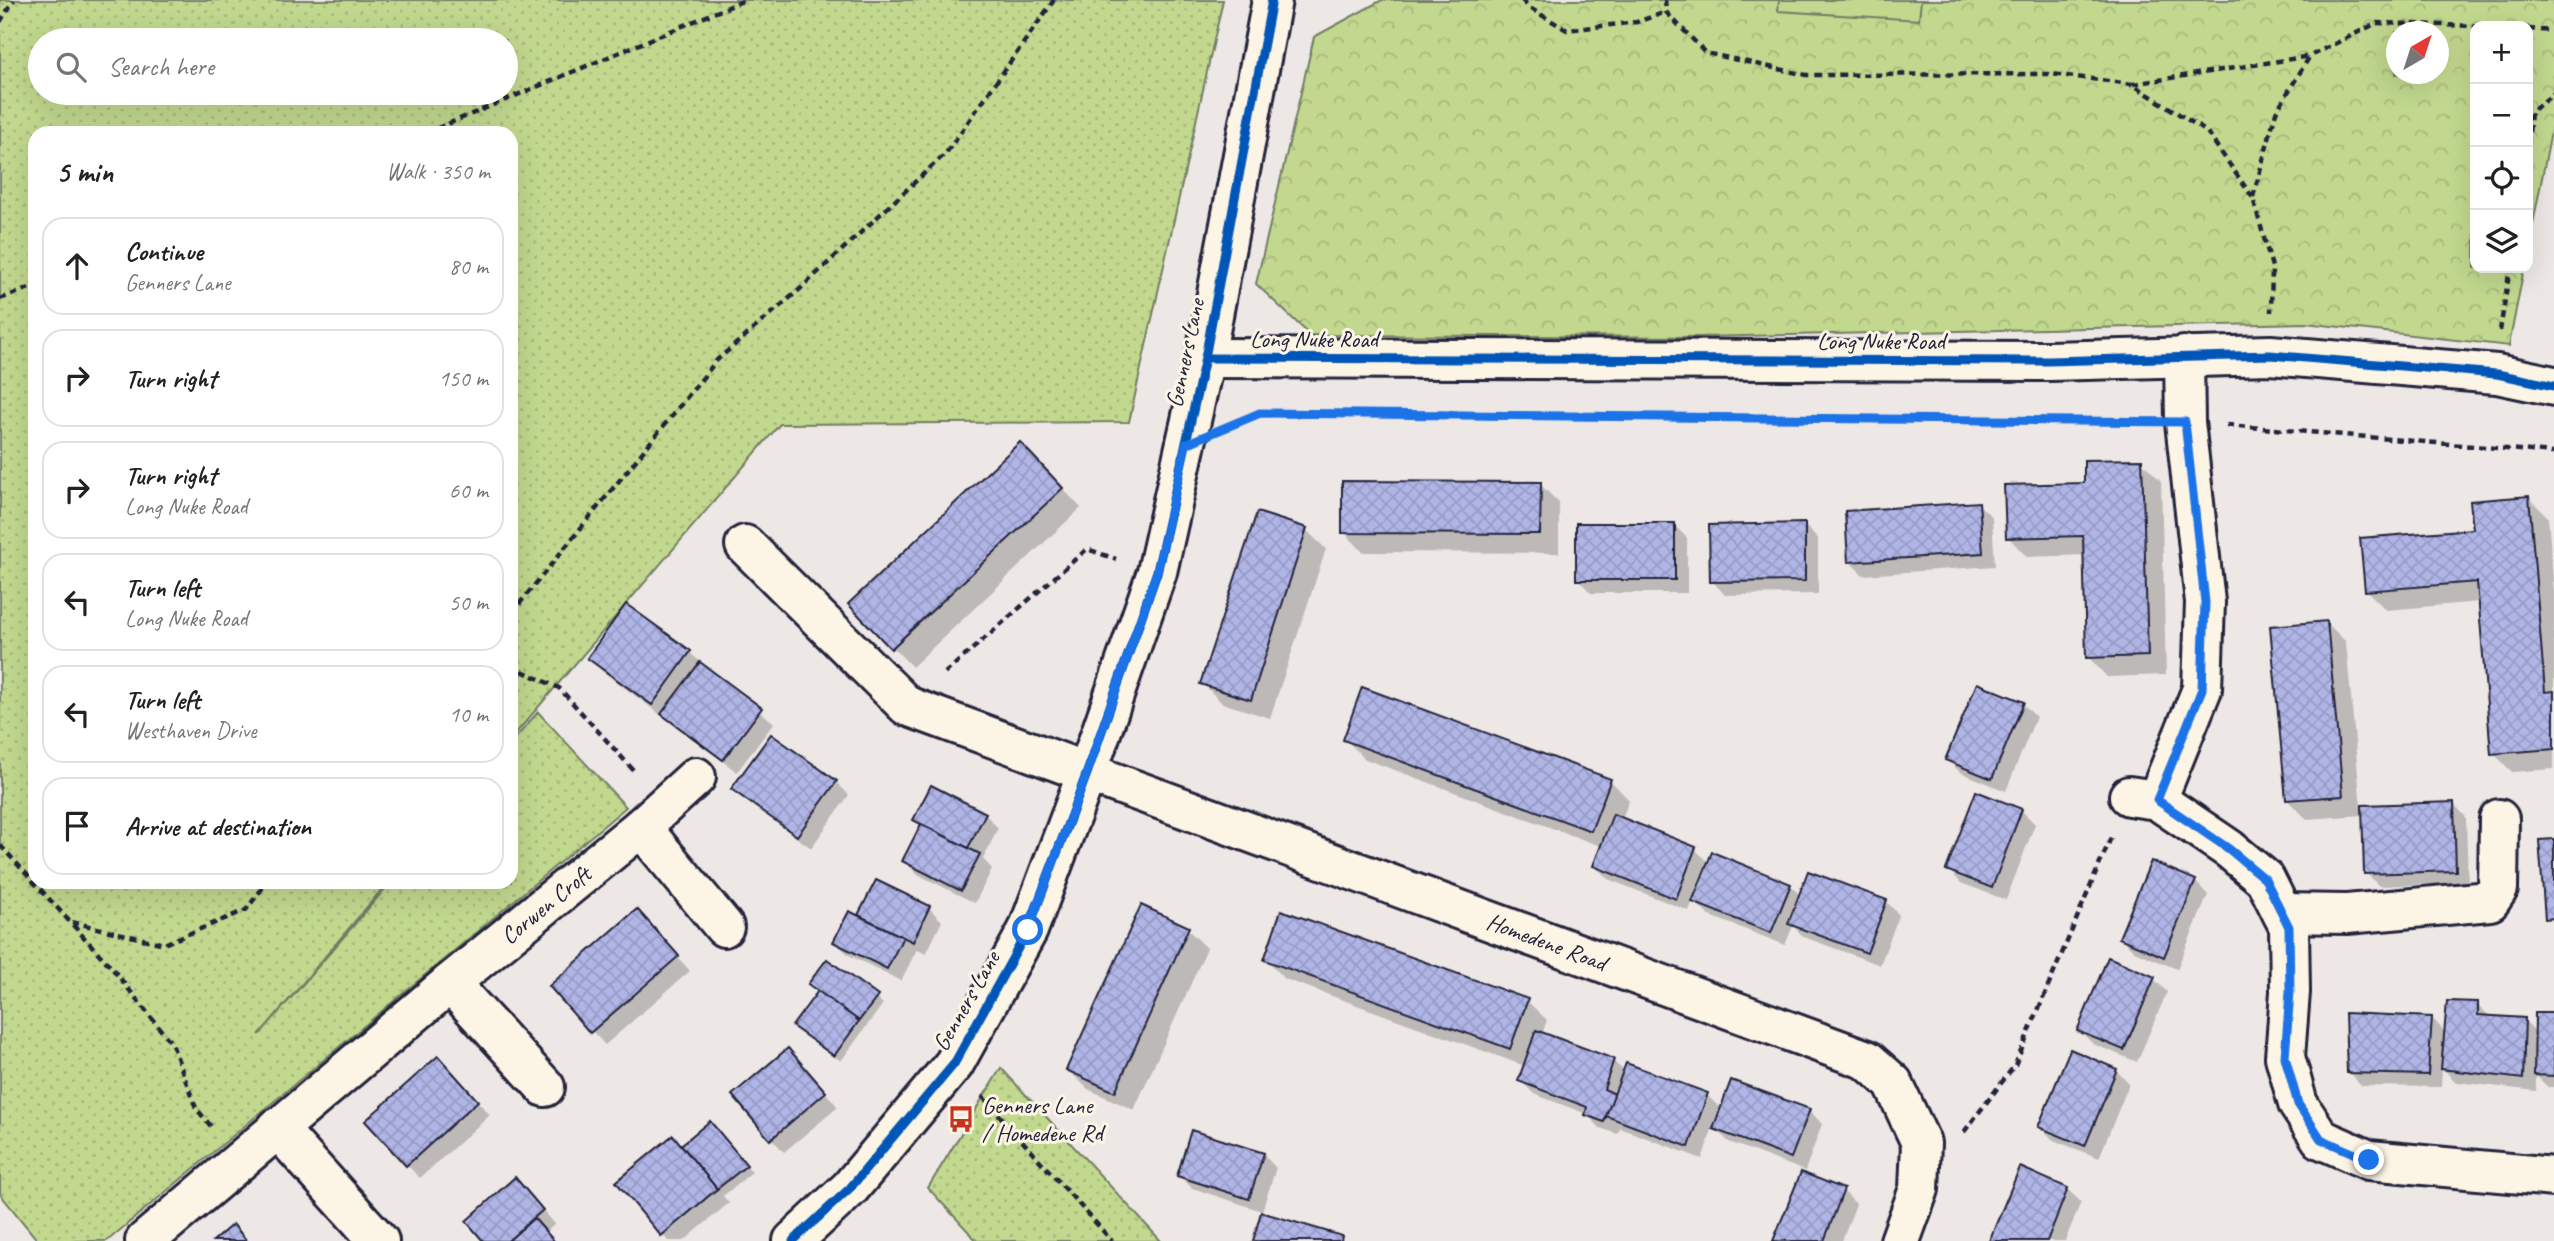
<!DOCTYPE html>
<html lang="en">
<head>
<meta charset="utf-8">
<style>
	body { margin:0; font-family:Caveat,sans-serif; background:#f2f2f2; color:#222 }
	.controls { position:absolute; right:21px; top:21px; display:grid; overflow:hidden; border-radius:14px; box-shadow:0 7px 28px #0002 }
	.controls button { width:63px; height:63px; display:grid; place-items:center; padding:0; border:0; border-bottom:2px solid #e0e0e0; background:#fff; color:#222; font:35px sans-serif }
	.compass { position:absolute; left:2386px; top:21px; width:63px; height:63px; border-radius:50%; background:#fff; box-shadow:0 7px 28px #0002; rotate:39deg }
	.stop { position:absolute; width:21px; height:21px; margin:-16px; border:5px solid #1a73e8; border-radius:50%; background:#fff }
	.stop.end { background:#1a73e8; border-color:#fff; box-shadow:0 2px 7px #0008 }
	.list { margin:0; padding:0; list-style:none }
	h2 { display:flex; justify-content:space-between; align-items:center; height:91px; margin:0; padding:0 28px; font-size:30px }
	h2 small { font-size:23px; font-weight:400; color:#767676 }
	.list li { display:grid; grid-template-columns:46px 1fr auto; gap:21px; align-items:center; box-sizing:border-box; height:98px; margin:0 14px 14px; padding:0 14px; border:2px solid #e0e0e0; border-radius:21px }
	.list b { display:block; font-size:26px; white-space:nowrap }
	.list p { margin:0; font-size:23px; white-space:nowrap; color:#767676 }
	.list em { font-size:23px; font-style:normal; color:#767676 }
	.icon { flex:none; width:38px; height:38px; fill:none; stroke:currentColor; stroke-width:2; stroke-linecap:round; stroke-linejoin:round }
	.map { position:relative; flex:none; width:2554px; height:1241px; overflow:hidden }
	.search { position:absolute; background:#fff; box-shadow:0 7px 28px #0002; left:28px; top:28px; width:490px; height:77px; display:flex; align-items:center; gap:18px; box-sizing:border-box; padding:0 24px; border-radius:38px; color:#767676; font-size:26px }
	.panel { position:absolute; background:#fff; box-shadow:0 7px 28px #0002; left:28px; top:126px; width:490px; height:763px; border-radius:21px }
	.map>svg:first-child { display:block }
	.grass { fill:url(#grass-dots); stroke:#727d64; stroke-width:2; fill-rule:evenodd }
	.park { fill:url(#park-crowns); stroke:#727d64; stroke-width:2; fill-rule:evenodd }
	.garden { fill:#c1d88e; stroke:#727d64; stroke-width:2 }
	.shadow { fill:#0003 }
	.building { fill:url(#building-cross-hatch); stroke:#22223b; stroke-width:2 }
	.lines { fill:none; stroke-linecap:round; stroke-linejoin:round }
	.minor-casing { stroke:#22223b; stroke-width:44 }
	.path { stroke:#22223b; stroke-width:4.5; stroke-dasharray:7 5; stroke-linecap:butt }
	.minor { stroke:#fcf5e5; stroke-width:38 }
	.cycleway-casing { stroke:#fcf5e5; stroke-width:13 }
	.cycleway { stroke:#0057b8; stroke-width:9 }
	.route { stroke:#1a73e8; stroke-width:9 }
	.labels { text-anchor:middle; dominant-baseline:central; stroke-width:6; stroke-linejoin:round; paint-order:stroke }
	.street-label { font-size:24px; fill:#22223b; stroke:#fcf5e5 }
	.poi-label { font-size:24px; fill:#22223b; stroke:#fcf5e5; text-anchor:start }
</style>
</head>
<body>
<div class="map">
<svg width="2554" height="1241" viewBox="0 0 2554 1241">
	<defs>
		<pattern id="grass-dots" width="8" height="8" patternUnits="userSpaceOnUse" patternTransform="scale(1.75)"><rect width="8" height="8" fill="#c1d88e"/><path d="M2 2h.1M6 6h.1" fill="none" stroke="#a6b97b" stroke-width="1.8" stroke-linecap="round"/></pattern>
		<pattern id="park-crowns" width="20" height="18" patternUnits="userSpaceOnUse" patternTransform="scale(1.75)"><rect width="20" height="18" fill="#c1d88e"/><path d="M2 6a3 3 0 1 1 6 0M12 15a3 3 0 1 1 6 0" fill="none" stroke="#a6b97b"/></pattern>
		<pattern id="building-cross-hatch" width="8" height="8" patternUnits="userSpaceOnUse" patternTransform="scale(1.75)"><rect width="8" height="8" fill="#b0b5e6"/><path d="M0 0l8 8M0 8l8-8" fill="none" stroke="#979bc6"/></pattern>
	</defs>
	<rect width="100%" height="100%" fill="#ede8e5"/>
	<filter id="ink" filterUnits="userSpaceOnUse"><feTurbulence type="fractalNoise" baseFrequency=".0143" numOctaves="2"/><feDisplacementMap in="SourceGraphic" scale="14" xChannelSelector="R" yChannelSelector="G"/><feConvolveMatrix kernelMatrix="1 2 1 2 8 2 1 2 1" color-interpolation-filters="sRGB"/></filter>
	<g filter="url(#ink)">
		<g class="grass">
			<path d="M0 0H1223L1129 422 780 424 511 739V133H35V882H388L259 1035 391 882H511V743L538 712 626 807 107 1241H38L0 1194ZM40 40H506V93H40Z"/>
			<polygon points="1001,1068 1161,1241 977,1241 928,1188"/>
		</g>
		<path class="park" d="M1382 0H2554V117L2528 249V26H2475V268H2524L2509 346 2305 323 1700 337 1310 335 1256 284 1314 37ZM2396 32H2438V74H2396Z"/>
		<polygon class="garden" points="1779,0 1921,0 1919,20 1778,11"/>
		<g class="shadow">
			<polygon points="2141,461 2161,481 2166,675 2107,677 2088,657 2085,555 2027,557 2008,537 2086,485"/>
			<polygon points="1040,464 1081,508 912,667 851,604"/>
			<polygon points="1540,484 1559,503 1559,553 1363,552 1344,532"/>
			<polygon points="2528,497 2548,517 2554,592 2554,769 2512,772 2493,753 2480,602 2386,610 2366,590 2475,531"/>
			<polygon points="1978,504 1992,517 1995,566 1863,575 1850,562"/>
			<polygon points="1674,525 1687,538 1687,593 1591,593 1578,579"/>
			<polygon points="1804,525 1818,538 1818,594 1725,595 1712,581"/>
			<polygon points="1306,530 1326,549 1270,718 1222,703 1202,683"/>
			<polygon points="626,607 690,653 774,723 737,772 602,671 589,657"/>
			<polygon points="2327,623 2346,642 2361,807 2453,803 2466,817 2468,883 2379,886 2366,873 2364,815 2307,819 2287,800"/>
			<polygon points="2023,704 2036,717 2006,791 1960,772 1947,759"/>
			<polygon points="1345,739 1610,780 1629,800 1622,819 1695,849 1709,863 1790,885 1801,896 1886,901 1899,915 1880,965 1804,937 1793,926 1785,945 1708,915 1693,900 1689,911 1608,879 1595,866 1603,847 1365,759"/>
			<polygon points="836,782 849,795 811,848 747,802 734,789"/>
			<polygon points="2021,810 2035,824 2006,900 1961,883 1948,869"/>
			<polygon points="985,814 998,828 983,859 992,869 975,903 917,874 904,861 922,826 915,820"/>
			<polygon points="2195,881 2208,895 2177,969 2134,951 2121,938"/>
			<polygon points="877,882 929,908 942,921 926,954 917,949 901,981 849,955 835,942 859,918"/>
			<polygon points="650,925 690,971 605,1045 551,986"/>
			<polygon points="1187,929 1207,948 1134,1110 1088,1089 1068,1070"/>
			<polygon points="1266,959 1527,1001 1547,1020 1542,1034 1613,1061 1625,1072 1707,1095 1722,1110 1809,1110 1822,1124 1805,1171 1729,1142 1713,1127 1702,1159 1620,1128 1618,1134 1600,1128 1587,1114 1534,1094 1520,1080 1525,1066 1285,979"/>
			<polygon points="2154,979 2167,992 2137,1062 2093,1044 2079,1030"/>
			<polygon points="819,992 876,998 883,1004 841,1061 801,1032"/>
			<polygon points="2477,1004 2491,1018 2524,1020 2536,1032 2554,1015 2554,1088 2549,1088 2536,1076 2536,1091 2456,1082 2442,1068 2441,1087 2362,1086 2348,1072 2432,1018 2446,1033"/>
			<polygon points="801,1064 838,1107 784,1152 771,1138"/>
			<polygon points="2116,1070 2129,1084 2099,1158 2053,1140 2040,1126"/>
			<polygon points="451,1072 490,1115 420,1178 407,1165"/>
			<polygon points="716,1130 752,1172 723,1196 729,1203 684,1241 669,1241 662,1235 682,1147"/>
			<polygon points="1263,1154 1276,1168 1262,1211 1192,1188 1179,1175"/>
			<polygon points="2067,1189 2081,1202 2065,1241 1991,1241"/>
			<polygon points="1843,1191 1856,1204 1842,1241 1775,1241"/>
			<polygon points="528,1193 555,1224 546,1232 553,1241 486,1241"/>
		</g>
		<g class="building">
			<polygon points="1020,442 1063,488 891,649 848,604"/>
			<polygon points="2142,459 2148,656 2086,658 2083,536 2006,538 2004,485 2084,483 2084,460"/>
			<polygon points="1342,481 1541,482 1540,534 1342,533"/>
			<polygon points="2529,496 2545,692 2554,691 2554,749 2491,754 2477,582 2365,591 2360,538 2473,529 2470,501"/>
			<polygon points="1979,502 1983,553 1848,562 1845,511"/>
			<polygon points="1257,512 1307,528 1251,700 1200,684"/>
			<rect x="1576" y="523" width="99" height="57"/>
			<polygon points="1805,523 1805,581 1710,582 1709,525"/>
			<polygon points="626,604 691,651 652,705 587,658"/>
			<polygon points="2327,621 2343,796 2286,800 2270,626"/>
			<polygon points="700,662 762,708 723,760 661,714"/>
			<polygon points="1977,683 2024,702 1992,779 1945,760"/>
			<polygon points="1362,687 1611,779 1591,831 1343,740"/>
			<polygon points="771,734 837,781 797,836 731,789"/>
			<polygon points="931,785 986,813 968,848 913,820"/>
			<polygon points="1976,791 2022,809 1992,888 1946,870"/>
			<polygon points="2454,802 2456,871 2364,874 2362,805"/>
			<polygon points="1613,814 1696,847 1676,899 1593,866"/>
			<polygon points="921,824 980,854 961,891 902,861"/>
			<polygon points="2554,839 2554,918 2545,919 2539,840"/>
			<polygon points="1712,852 1791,884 1771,933 1692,902"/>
			<polygon points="2151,861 2196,880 2164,957 2119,938"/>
			<polygon points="1808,871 1887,900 1867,953 1788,924"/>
			<polygon points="876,880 930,906 913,942 858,915"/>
			<polygon points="1141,905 1189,927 1115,1092 1066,1070"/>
			<polygon points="637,909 679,956 590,1033 549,986"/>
			<polygon points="1281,910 1528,999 1510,1049 1264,960"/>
			<polygon points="849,911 903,937 887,969 833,942"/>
			<polygon points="2108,957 2155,977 2124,1050 2077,1031"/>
			<polygon points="827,959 878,996 859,1021 808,984"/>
			<polygon points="818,991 859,1021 834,1056 792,1026"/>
			<polygon points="2447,1001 2478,1002 2478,1015 2525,1018 2523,1079 2441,1069"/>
			<polygon points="2345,1013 2432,1017 2428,1075 2347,1073"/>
			<polygon points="2535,1013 2554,1013 2554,1076 2534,1075"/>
			<polygon points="1536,1030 1614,1059 1604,1089 1615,1094 1604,1122 1585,1115 1587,1107 1518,1081"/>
			<polygon points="788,1048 826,1092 770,1140 732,1095"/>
			<polygon points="2070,1049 2117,1069 2085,1146 2038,1127"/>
			<polygon points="438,1056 478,1101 406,1166 365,1121"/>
			<polygon points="1626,1063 1708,1093 1689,1147 1606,1116"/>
			<polygon points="1731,1080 1810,1109 1791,1158 1713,1129"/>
			<polygon points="710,1121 747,1165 717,1189 681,1145"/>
			<polygon points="1191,1130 1264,1153 1249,1199 1177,1176"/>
			<polygon points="673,1135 717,1189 661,1236 616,1182"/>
			<polygon points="2020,1167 2068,1188 2047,1241 1989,1241"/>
			<polygon points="1801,1172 1844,1189 1824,1241 1773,1241"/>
			<polygon points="515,1177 543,1210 508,1241 483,1241 466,1221"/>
			<polygon points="1261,1212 1342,1236 1341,1241 1253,1241"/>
			<polygon points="534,1218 554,1241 508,1241"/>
			<polygon points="233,1224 247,1241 213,1241"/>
		</g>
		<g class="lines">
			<defs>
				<g id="minor">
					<polyline points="1205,358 2049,361 2270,355 2497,374 2554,386"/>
					<path id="s1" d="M745 545 907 706 1867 1060 1893 1083 1921 1143 1919 1189 1900 1241"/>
					<polyline points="2129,796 2157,800 2229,849 2265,879 2289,927 2290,992 2285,1057 2298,1104 2321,1139 2369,1160 2554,1177"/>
					<polyline points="2157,800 2202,689 2205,602 2185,422 2184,356"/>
					<polyline points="641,827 724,927"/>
					<polyline points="2282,913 2347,914 2490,901 2498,889 2499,819"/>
					<polyline points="450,983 545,1087"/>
					<polyline points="277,1128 379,1241"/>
					<path id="s2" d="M145 1241 450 983 641 827 696 777"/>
					<polyline points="793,1241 850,1188 954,1064 1028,930 1087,773 1157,572 1205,358 1272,0"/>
				</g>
			</defs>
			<use href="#minor" class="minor-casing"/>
			<g class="path">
				<polyline points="1522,0 1528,7 1567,30 1637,22 1666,12"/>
				<polyline points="1665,0 1666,12 1706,53 1806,75 2051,74 2132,84 2207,132 2253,198 2272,267 2271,312"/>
				<polyline points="0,22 14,0"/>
				<polyline points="2528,29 2554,31"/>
				<polyline points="2133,84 2310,56"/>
				<polyline points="426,133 745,0"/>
				<polyline points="2528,144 2531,112 2554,93"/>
				<polyline points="2253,197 2276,112 2310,56 2377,23 2475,26"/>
				<polyline points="0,299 35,286"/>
				<polyline points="2500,331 2510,268"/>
				<polyline points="1235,424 1260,413 2141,421"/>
				<polyline points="2227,425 2554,453"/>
				<polyline points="511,627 520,603 717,360 799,290 946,153 1054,0"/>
				<polyline points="511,666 559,688 636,773"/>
				<polyline points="945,673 1087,549 1116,559"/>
				<polyline points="0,845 112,968 172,1044 196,1108 214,1130"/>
				<polyline points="72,922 164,944 246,910 267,882"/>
				<polyline points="982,1096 1112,1241"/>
				<polyline points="1964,1132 2015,1065 2112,835"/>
			</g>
			<use href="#minor" class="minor"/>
			<defs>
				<g id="cycleway">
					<polyline points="1205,358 2049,361 2270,355 2497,374 2554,386"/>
					<polyline points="793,1241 850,1188 954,1064 1028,930 1087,773 1157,572 1205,358 1272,0"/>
				</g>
			</defs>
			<use href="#cycleway" class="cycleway-casing"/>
			<use href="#cycleway" class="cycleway"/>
		</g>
	</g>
	<g class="lines" filter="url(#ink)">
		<polyline class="route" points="1028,930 1087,773 1157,572 1186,444 1260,413 2185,422 2205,602 2202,689 2157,800 2229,849 2265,879 2289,927 2290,992 2285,1057 2298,1104 2321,1139 2369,1160"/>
	</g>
	<defs>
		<symbol id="bus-bare" viewBox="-9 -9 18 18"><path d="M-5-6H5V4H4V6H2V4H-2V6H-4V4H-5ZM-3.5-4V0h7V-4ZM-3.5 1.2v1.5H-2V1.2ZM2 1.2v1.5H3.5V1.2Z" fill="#c8321e" stroke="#fcf5e5" stroke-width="2.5" paint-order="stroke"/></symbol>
	</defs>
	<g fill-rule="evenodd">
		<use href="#bus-bare" x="942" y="1100" width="38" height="38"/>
	</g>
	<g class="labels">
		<g class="street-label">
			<text x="1314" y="339">Long Nuke Road</text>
			<text x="1881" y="341">Long Nuke Road</text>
			<text transform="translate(1185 353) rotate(-78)">Genners Lane</text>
			<text stroke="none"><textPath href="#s2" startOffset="523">Corwen Croft</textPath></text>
			<text stroke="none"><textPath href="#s1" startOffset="910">Homedene Road</textPath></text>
			<text transform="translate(966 1001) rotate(-60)">Genners Lane</text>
		</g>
		<g class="poi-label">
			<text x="982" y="1105">Genners Lane<tspan x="982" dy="28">/ Homedene Rd</tspan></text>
		</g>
	</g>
</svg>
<div class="controls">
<button>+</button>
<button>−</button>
<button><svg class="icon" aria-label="locate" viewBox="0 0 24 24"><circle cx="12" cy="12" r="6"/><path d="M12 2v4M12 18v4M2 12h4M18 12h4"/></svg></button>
<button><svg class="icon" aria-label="layers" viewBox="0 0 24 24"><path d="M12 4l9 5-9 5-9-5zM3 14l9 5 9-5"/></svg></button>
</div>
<svg class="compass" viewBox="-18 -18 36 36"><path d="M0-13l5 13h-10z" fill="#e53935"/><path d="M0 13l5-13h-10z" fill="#767676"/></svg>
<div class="stop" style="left:1028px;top:930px"></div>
<div class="stop end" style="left:2369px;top:1160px"></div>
<div class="search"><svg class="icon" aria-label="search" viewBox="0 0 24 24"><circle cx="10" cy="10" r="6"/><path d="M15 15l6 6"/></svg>Search here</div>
<section class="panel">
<h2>5 min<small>Walk · 350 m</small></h2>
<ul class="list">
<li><svg class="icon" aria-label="ahead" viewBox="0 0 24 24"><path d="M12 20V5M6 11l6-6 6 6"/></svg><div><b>Continue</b><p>Genners Lane</p></div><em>80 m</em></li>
<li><svg class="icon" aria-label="right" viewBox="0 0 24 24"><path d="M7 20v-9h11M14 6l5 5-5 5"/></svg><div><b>Turn right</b></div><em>150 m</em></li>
<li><svg class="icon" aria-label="right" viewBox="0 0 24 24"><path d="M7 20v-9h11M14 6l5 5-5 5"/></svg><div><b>Turn right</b><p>Long Nuke Road</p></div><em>60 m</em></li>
<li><svg class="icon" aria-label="left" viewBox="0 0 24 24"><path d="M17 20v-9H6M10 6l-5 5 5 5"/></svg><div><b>Turn left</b><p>Long Nuke Road</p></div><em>50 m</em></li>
<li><svg class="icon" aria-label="left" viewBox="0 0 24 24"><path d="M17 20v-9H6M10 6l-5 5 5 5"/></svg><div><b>Turn left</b><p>Westhaven Drive</p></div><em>10 m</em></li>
<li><svg class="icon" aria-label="arrive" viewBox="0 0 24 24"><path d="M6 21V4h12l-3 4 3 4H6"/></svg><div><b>Arrive at destination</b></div></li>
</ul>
</section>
</div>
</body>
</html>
